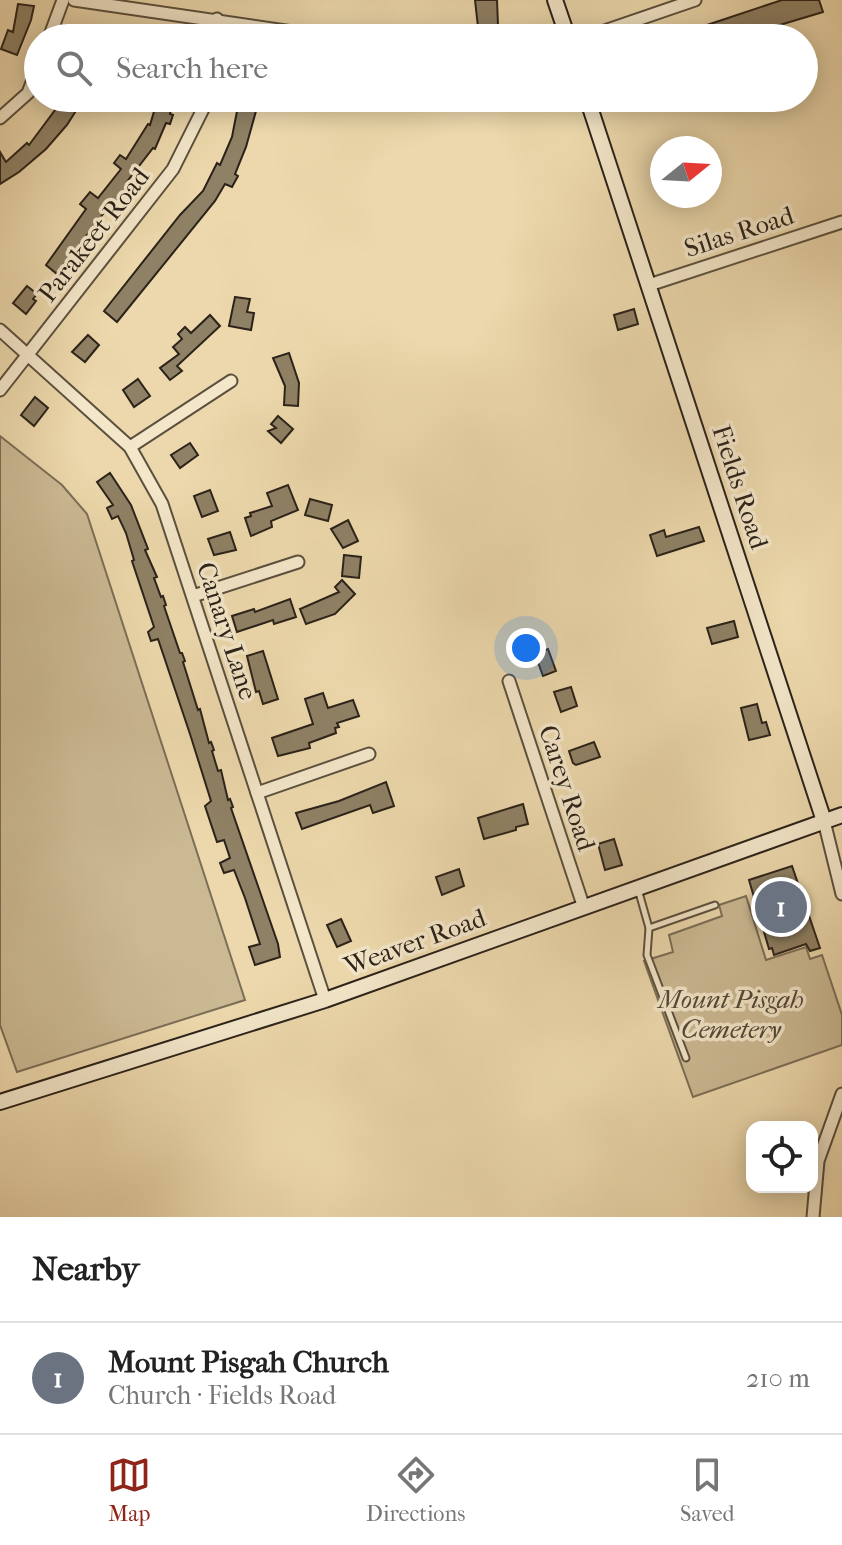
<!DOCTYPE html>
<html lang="en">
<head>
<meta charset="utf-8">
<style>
	body { margin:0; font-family:"IM FELL French Canon",serif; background:#f2f2f2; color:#222 }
	.controls { position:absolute; right:24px; bottom:24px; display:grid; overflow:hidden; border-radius:16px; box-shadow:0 4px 20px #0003 }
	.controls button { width:72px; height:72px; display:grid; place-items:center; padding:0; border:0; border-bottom:2px solid #e0e0e0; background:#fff; color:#222; font:40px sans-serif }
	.compass { position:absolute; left:650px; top:136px; width:72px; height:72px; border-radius:50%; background:#fff; box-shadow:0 4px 20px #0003; rotate:72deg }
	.you { position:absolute; left:526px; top:648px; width:28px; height:28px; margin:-20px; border:6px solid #fff; border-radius:50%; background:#1a73e8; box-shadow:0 0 0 12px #1a73e833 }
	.badge { display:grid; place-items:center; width:52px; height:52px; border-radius:50%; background:#8f2418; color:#fff; font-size:26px; font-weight:700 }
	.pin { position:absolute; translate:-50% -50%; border:4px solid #fff; box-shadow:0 2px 8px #0006 }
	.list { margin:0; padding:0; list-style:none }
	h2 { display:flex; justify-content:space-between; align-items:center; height:104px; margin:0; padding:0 32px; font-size:34px }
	h2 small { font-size:26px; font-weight:400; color:#767676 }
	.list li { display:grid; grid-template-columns:52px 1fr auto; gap:24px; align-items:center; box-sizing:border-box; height:112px; padding:0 32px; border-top:2px solid #e0e0e0 }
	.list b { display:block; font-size:30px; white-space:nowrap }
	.list p { margin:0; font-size:26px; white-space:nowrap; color:#767676 }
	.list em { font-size:26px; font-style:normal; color:#767676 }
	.icon { flex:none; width:44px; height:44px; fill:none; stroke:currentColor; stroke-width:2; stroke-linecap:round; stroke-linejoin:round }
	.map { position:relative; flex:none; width:842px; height:1217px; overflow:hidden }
	.search { position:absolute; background:#fff; box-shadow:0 4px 20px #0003; left:24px; right:24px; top:24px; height:88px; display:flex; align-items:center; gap:20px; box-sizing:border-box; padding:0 28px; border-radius:44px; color:#767676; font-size:30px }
	.sheet { height:216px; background:#fff }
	nav { display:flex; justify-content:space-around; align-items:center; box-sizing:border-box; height:112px; border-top:2px solid #e0e0e0; background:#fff; font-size:22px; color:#767676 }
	nav a { display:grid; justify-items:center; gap:4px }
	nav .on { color:#8f2418 }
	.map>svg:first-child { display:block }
	.green { fill:#cbb993; stroke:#7b6e56; stroke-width:2 }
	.building { fill:#8f8165; stroke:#2b2219; stroke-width:2 }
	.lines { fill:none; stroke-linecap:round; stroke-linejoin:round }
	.lane-casing { stroke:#5b503e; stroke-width:9 }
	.street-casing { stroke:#5b503e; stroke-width:15 }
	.secondary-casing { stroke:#2b2219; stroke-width:18 }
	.lane { stroke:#f3e6c9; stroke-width:5 }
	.street { stroke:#f3e6c9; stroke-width:11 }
	.secondary { stroke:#f3e6c9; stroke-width:14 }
	.labels { text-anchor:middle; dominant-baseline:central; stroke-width:7; stroke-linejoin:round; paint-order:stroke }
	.street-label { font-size:26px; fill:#2b2219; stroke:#f3e6c9 }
	.park-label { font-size:26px; font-style:italic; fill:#534838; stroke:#f3e6c9 }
</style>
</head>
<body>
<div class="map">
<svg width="842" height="1217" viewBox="0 0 842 1217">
	<rect width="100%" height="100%" fill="#ecd8ac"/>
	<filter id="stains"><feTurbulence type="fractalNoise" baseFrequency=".0025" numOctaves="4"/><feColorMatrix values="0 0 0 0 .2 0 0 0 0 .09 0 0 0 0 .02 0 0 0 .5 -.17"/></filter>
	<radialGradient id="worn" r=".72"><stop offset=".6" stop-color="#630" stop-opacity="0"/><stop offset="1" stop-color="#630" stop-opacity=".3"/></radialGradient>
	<g class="green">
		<polygon points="0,436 62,485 87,514 245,1000 17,1072 0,1025"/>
		<polygon points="746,896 766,960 806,947 810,959 822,955 842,1015 842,1045 693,1097 644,961 673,952 669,935 722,916 719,905"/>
	</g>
	<g class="building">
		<polygon points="475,0 497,0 498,25 478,27"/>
		<polygon points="782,0 819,0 823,12 773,27 775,34 763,38 760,38 756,28 726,38 681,38 707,25"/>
		<polygon points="18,4 34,6 31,20 17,55 1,49 8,30 13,32"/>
		<polygon points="64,98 84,98 67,125 46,149 19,172 0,184 0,152 6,162 27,143 29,145"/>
		<polygon points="158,98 173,101 170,114 173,115 170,124 166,123 155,149 153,148 126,183 129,185 115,202 113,201 57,274 46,265 86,209 80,204 90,192 98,198 121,169 114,163 120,155 126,159 148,124 150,125"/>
		<polygon points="238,106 256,111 246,147 235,174 238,176 232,187 225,184 215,201 117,322 104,311 180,215 203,191 217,163 220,165 232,137"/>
		<polygon points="27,286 37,294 33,299 36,301 26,314 13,303"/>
		<polygon points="235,297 250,299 247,312 254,313 251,330 229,326"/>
		<polygon points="634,309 638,324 618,330 614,315"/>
		<polygon points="210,315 220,326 177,366 182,371 170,380 160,368 179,354 173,347 182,339 178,334 185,327 191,333"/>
		<polygon points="88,335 99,345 85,362 72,352"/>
		<polygon points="289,353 299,383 298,406 284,405 285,386 273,358"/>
		<polygon points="138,379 150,396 134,407 123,390"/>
		<polygon points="35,397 48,408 34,426 21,415"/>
		<polygon points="278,416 293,429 281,443 268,431 276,428 271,424"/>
		<polygon points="190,443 198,455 180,468 171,455"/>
		<polygon points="110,473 131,505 148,549 145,550 157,577 154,578 161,597 163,596 166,605 164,606 180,653 182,653 185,661 183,662 198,710 200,709 209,743 211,742 214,750 212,751 218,771 221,770 228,800 230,799 233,807 231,808 278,944 280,957 255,965 249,947 260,944 245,898 234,870 224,873 220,863 230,858 224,840 217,842 205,806 211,801 190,734 158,639 151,641 148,632 154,627 132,561 134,560 126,533 118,516 112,519 107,508 113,505 97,482"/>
		<polygon points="288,485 298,510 271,521 272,527 251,536 245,518 251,516 250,513 272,506 267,493"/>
		<polygon points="210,490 218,511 202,517 194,496"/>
		<polygon points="310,499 332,505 328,521 305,515"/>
		<polygon points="348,520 358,541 343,548 331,529"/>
		<polygon points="699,527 704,541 657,556 650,535 664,530 666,537"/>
		<polygon points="230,532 236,550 214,555 208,539"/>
		<polygon points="344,555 361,557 359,578 342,576"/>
		<polygon points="342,580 355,594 335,614 306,624 300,609 339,592 335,587"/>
		<polygon points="290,599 296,617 274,624 273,620 237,632 232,616 254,609 255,612"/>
		<polygon points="734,621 738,637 712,644 707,628"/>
		<polygon points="548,649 556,671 543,676 535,654"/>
		<polygon points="263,651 278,699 263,704 259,691 256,692 247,656"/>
		<polygon points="571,687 577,706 561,712 554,692"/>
		<polygon points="323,693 328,708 353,700 359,716 337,723 339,727 335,728 336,733 309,743 310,748 278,756 272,738 313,724 305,699"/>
		<polygon points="757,704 762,723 766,722 770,735 749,740 741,708"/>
		<polygon points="594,742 600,757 576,765 573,763 569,751"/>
		<polygon points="386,782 394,806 373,813 370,805 302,829 296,813 339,801"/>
		<polygon points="523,804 528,824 516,827 516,830 484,839 478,818"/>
		<polygon points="614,839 622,865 605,870 598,844"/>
		<polygon points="792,866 820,948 810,951 806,944 774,955 772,948 769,949 749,880"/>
		<polygon points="459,869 464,886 442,895 436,877"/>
		<polygon points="341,919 351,941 337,947 327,925"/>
	</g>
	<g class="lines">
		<defs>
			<g id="lane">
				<polyline points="638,889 649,928 715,905"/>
				<polyline points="649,928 647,955 686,1058"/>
			</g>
			<g id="street">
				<polyline points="74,0 306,34"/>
				<polyline points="49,38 63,0"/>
				<polyline points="214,38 217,19"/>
				<polyline points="584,38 695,0"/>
				<polyline points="0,118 28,93 38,67"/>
				<polyline points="649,285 842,222"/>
				<polyline points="0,330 130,447 162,504 325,1000"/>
				<polyline points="0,390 173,169 203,109 205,98"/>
				<polyline points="130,447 231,381"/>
				<polyline points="193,596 298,562"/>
				<polyline points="509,681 584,908"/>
				<polyline points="257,793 369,754"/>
				<polyline points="824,821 842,894"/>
				<polyline points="813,1217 818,1161 842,1094"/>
			</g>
			<g id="secondary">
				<polyline points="555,0 568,38"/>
				<polyline points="587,98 824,821"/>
				<polyline points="0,1102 325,1000 842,815"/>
			</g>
		</defs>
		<use href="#lane" class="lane-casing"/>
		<use href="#street" class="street-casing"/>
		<use href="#secondary" class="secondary-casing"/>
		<use href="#lane" class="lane"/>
		<use href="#street" class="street"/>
		<use href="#secondary" class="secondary"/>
	</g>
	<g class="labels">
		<g class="street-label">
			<text transform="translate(739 232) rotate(-18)">Silas Road</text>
			<text transform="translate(94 235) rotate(-52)">Parakeet Road</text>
			<text transform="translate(740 487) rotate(72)">Fields Road</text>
			<text transform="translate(227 631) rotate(72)">Canary Lane</text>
			<text transform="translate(567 788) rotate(72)">Carey Road</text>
			<text transform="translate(415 942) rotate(-20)">Weaver Road</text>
		</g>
		<g class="park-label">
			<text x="731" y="999">Mount Pisgah<tspan x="731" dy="30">Cemetery</tspan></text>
		</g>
	</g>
	<rect width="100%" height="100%" filter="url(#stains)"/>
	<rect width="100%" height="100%" fill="url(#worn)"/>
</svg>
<div class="controls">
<button><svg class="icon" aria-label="locate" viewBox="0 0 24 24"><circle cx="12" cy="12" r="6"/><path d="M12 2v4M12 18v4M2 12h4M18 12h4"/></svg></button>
</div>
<svg class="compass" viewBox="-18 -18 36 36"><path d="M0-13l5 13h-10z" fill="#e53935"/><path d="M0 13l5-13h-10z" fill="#767676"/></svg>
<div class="you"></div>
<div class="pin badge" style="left:781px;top:907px;background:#6b7280">1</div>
<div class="search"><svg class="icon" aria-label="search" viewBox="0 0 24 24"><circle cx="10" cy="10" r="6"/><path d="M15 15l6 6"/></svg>Search here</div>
</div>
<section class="sheet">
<h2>Nearby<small></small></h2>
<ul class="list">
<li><span class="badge" style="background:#6b7280">1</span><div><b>Mount Pisgah Church</b><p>Church · Fields Road</p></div><em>210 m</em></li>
</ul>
</section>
<nav>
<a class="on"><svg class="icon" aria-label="map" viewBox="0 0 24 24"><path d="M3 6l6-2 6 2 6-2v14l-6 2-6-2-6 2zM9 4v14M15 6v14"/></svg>Map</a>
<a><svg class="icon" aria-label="directions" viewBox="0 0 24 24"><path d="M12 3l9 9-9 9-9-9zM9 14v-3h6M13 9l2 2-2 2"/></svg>Directions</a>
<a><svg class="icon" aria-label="saved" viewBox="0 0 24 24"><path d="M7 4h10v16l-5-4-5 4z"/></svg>Saved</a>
</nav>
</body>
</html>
